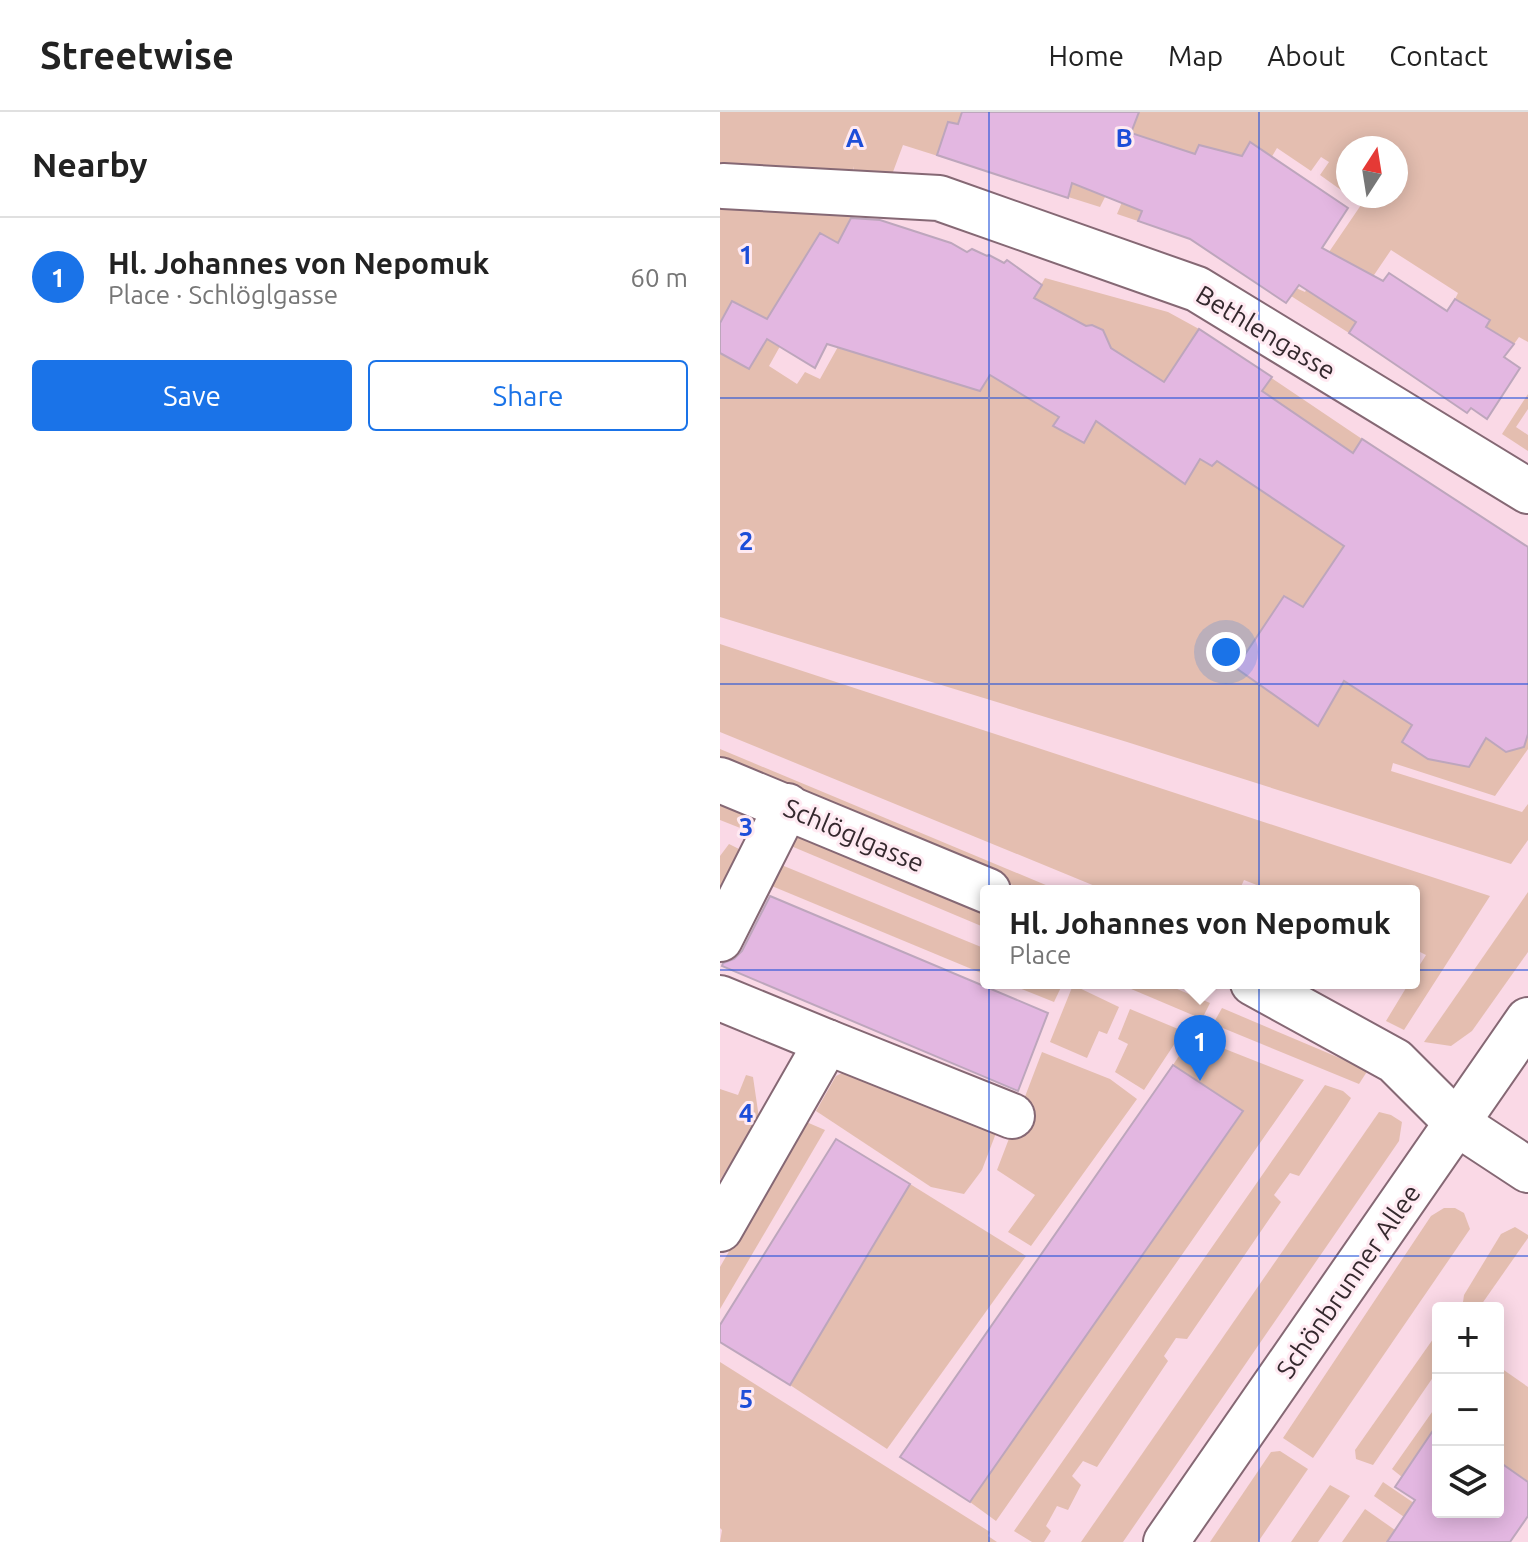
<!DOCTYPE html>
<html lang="en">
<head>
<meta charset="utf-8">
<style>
	body { margin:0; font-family:Ubuntu,sans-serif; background:#f6f6f6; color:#222 }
	.controls { position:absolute; right:24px; bottom:24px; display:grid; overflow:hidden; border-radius:8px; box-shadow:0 4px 20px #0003 }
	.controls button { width:72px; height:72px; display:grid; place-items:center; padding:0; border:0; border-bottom:2px solid #e0e0e0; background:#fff; color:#222; font:40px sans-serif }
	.compass { position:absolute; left:616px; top:24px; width:72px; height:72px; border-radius:50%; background:#fff; box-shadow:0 4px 20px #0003; rotate:12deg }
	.you { position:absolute; left:506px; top:540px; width:28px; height:28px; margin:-20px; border:6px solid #fff; border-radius:50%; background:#1a73e8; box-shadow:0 0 0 12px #1a73e833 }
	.badge { display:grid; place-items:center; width:52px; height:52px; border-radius:50%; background:#1a73e8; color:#fff; font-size:26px; font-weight:700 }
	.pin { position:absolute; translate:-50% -66px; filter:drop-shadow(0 2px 4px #0008) }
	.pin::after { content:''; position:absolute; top:42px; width:28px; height:24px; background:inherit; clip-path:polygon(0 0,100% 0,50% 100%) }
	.popup { position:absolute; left:260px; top:773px; width:440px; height:104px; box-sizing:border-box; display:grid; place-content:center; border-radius:8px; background:#fff; filter:drop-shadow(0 2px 6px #0005); font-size:26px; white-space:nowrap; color:#767676 }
	.popup b { font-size:30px; color:#222 }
	.popup::after { content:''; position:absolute; left:50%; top:100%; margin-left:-16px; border:16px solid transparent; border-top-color:#fff }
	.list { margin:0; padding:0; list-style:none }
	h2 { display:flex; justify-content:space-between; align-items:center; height:104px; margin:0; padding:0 32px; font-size:34px }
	h2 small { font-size:26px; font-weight:400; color:#767676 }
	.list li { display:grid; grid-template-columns:52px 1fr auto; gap:24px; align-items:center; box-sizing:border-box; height:120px; padding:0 32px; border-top:2px solid #e0e0e0 }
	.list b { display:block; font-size:30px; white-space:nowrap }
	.list p { margin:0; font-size:26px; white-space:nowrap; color:#767676 }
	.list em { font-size:26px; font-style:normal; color:#767676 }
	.actions { display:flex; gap:16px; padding:24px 32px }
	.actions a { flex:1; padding:18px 0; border:2px solid #1a73e8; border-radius:8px; text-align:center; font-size:28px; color:#1a73e8 }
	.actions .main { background:#1a73e8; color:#fff }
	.icon { flex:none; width:44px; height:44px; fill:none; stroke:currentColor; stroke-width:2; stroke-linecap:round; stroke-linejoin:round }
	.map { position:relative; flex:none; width:808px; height:1430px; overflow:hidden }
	header { display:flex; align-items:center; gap:48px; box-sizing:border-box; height:112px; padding:0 40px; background:#fff; border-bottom:2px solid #e0e0e0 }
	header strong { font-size:38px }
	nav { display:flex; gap:44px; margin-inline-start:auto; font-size:28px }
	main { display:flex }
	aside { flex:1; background:#fff }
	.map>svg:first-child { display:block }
	.green { fill:#e4beb0 }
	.building { fill:#e3b7e1; stroke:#bda6bc; stroke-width:2 }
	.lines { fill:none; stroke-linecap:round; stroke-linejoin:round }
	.minor-casing { stroke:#856874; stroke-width:48 }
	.minor { stroke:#fff; stroke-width:44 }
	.grid { fill:none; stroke:#1d4ed8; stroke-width:2; stroke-opacity:0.55 }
	.labels { text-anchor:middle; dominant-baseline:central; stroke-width:6; stroke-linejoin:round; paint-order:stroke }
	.street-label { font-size:26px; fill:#35292e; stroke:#ffeaf2 }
	.grid-label { font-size:26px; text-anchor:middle; font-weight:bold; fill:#1d4ed8; stroke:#ffeaf2; stroke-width:6; stroke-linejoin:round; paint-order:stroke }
</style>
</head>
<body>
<header>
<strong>Streetwise</strong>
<nav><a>Home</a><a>Map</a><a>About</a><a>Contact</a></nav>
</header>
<main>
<aside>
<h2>Nearby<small></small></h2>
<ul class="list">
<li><span class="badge">1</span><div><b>Hl. Johannes von Nepomuk</b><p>Place · Schlöglgasse</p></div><em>60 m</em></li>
</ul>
<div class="actions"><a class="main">Save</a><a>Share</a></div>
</aside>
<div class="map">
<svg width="808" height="1430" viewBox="0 0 808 1430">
	<rect width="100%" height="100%" fill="#fad9e6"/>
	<g class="green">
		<polygon points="0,0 808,0 808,230 799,225 794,232 766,215 735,187 738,181 671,138 633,194 636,210 629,221 571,184 576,176 585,180 599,155 613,142 609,140 641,93 630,84 676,84 676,36 628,36 628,83 600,63 609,50 601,45 591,59 557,36 498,136 397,102 415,59 401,53 380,95 183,33 167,76 136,69 133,54 135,100 49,254 77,272 85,260 100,267 129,215 165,250 260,279 325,166 448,200 479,217 642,327 808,435 808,637 775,684 673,651 671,659 802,700 808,692 808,728 791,752 407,630 0,505"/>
		<polygon points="808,282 808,297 796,315 808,323 808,339 782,322"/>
		<polygon points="0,532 770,784 684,918 666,909 689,871 694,871 694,862 706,843 694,837 694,779 552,779 524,768 519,779 387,779 0,620"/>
		<polygon points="0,637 340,779 307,779 0,651"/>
		<polygon points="0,688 53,710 43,725 0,708"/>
		<polygon points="80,721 266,798 266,816 71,734"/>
		<polygon points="9,732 23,739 0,778 0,744"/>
		<polygon points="59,752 266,837 266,863 47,772"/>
		<polygon points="808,780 808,840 752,919 731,934 704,930"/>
		<polygon points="287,871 343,871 334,890"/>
		<polygon points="397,871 443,871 490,891 482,907"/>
		<polygon points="353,873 399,895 387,922 379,919 367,946 330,930"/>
		<polygon points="502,896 648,958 639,972 493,912"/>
		<polygon points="410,897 463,919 424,978 395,960 408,932 398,927"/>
		<polygon points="472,924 584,968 276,1409 250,1390 523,1000 453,953"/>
		<polygon points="322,940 390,967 417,987 311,1134 288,1120 315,1083 277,1058"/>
		<polygon points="126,959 276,1021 262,1058 244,1082 211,1075 96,999 116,964"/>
		<polygon points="26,963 33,965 39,1006 0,1068 0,977 18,983"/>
		<polygon points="605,973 623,979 631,986 626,994 579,1064 570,1061 554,1083 561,1090 467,1227 456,1226 444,1244 448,1249 377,1355 363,1349 352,1364 361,1373 348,1398 337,1394 326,1414 331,1419 324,1430 312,1430 294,1419"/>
		<polygon points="659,1000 671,1003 682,1010 679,1029 403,1430 361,1430"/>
		<polygon points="84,1009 105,1018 0,1197 0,1155"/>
		<polygon points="190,1072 306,1144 167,1337 70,1273"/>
		<polygon points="724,1096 735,1096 744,1101 750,1117 593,1346 563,1326 711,1104"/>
		<polygon points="795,1115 808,1123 808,1126 759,1196 743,1190 744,1183 781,1122"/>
		<polygon points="718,1220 718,1258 653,1353 636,1347 635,1338"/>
		<polygon points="0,1250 270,1420 268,1424 277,1430 0,1430 2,1418 0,1416"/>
		<polygon points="778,1254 808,1275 808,1370 778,1349"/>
		<polygon points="718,1282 718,1311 682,1365 672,1357 717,1293 713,1289"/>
		<polygon points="560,1339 588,1357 538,1430 490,1430 551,1340"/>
		<polygon points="663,1370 751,1430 720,1430 654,1384"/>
		<polygon points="610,1373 630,1384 598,1430 571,1430"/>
		<polygon points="645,1397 675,1418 667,1430 622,1430"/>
	</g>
	<g class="building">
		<polygon points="242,0 419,0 411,21 475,42 479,33 522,44 530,30 628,96 602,136 663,169 669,161 727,199 735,187 770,208 766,215 794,232 784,245 800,256 767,307 751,296 747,301 629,221 636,210 579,173 566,191 470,127 418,109 422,99 352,71 348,86 217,43 228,10 238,12"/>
		<polygon points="131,106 160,108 231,131 247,140 252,137 267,144 269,143 284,151 287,148 322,173 314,186 366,214 372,213 383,218 391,236 444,270 479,217 552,265 542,279 633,341 642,327 808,435 808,622 804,635 786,640 766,626 749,655 708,647 682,630 692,613 624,569 598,614 516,556 564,484 583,495 624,434 497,349 492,354 480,347 465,372 376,309 364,331 333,314 339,305 270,263 260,279 107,232 95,256 47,227 29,257 0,241 0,211 12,189 47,207 100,121 118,131"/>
		<polygon points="50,784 328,901 298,979 2,854 3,851 14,847 22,839"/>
		<polygon points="453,953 523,999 250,1390 180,1345"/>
		<polygon points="116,1027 190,1072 70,1273 0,1230 0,1213"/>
		<polygon points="718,1311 718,1400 778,1400 778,1349 808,1370 808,1404 790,1430 667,1430 695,1388 675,1375"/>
	</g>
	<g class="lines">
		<defs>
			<g id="minor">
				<polyline points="3,74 219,86 477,177 808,379"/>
				<polyline points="0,668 268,779"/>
				<polyline points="0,827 67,694"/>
				<polyline points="533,871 675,949 738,1012 808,1058"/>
				<polyline points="0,886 107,930 0,1117"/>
				<polyline points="107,930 292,1004"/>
				<polyline points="446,1430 808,908"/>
			</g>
		</defs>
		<use href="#minor" class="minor-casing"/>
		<use href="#minor" class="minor"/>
	</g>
	<path class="grid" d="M269 0V1430M539 0V1430M0 286H808M0 572H808M0 858H808M0 1144H808"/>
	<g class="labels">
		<g class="street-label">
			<text transform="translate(546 220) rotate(31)">Bethlengasse</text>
			<text transform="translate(134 723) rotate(23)">Schlöglgasse</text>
			<text transform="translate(628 1169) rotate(-55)">Schönbrunner Allee</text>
		</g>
	</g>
	<g class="grid-label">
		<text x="135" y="35">A</text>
		<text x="404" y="35">B</text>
		<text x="26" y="152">1</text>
		<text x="26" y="438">2</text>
		<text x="26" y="724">3</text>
		<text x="26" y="1010">4</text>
		<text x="26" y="1296">5</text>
	</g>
</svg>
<div class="controls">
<button>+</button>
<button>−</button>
<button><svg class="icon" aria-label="layers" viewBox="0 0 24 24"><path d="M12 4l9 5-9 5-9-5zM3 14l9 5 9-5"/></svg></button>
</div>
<svg class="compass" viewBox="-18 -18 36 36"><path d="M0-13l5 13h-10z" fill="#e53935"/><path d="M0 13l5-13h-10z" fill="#767676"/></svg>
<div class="you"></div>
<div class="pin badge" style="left:480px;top:969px">1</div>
<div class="popup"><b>Hl. Johannes von Nepomuk</b>Place</div>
</div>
</main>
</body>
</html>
